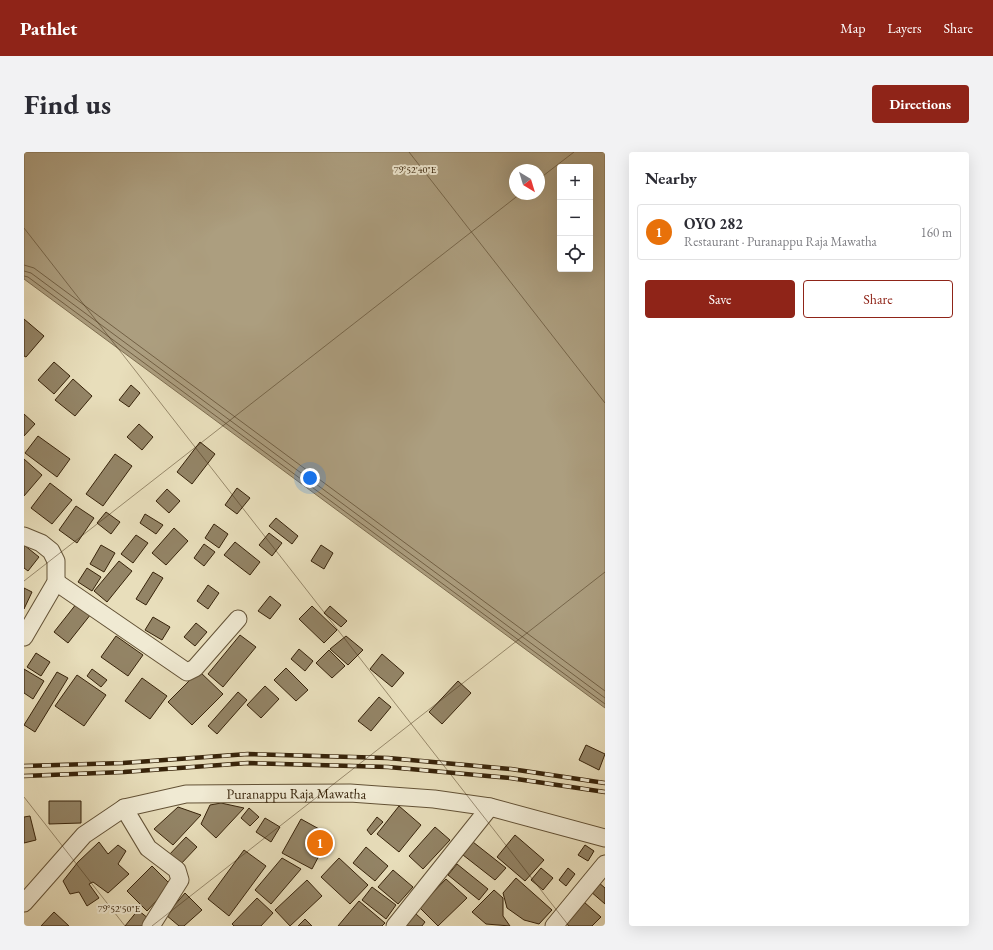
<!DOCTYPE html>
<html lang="en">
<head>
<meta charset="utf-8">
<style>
	body { margin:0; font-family:"EB Garamond",serif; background:#f2f2f3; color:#2b2b33 }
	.controls { position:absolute; right:12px; top:12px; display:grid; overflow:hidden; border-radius:4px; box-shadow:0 4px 16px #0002 }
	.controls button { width:36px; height:36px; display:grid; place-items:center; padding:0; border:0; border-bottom:1px solid #e1e1e2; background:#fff; color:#2b2b33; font:20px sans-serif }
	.compass { position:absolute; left:485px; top:12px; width:36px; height:36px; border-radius:50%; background:#fff; box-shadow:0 4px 16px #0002; rotate:142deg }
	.you { position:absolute; left:286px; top:326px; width:14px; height:14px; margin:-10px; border:3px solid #fff; border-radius:50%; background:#1a73e8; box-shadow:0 0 0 6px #1a73e833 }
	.badge { display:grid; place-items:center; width:26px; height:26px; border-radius:50%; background:#8f2418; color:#fff; font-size:13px; font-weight:700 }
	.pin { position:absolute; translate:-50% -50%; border:2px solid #fff; box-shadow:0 1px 4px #0006 }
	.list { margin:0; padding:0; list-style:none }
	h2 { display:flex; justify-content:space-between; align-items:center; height:52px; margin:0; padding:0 16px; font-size:17px }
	h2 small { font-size:13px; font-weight:400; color:#7c7c81 }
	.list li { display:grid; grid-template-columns:26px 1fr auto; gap:12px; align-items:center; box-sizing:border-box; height:56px; margin:0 8px 8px; padding:0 8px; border:1px solid #e1e1e2; border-radius:4px }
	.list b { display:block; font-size:15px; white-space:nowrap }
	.list p { margin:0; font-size:13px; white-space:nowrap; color:#7c7c81 }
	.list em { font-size:13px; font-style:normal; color:#7c7c81 }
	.actions { display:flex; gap:8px; padding:12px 16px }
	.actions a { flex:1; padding:9px 0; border:1px solid #8f2418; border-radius:4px; text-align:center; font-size:14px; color:#8f2418 }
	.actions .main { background:#8f2418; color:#fff }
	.icon { flex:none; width:22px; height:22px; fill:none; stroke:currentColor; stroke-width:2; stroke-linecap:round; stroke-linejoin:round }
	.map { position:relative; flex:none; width:581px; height:774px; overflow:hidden; border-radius:4px }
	header { display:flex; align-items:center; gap:24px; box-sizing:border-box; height:56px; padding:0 20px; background:#8f2418; color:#fff }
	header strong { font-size:19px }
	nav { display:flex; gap:22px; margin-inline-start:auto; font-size:14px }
	.intro { display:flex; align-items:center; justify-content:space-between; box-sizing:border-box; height:96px; padding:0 24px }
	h1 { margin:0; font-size:28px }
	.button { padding:10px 18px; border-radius:4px; background:#8f2418; color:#fff; font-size:14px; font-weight:700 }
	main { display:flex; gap:24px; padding:0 24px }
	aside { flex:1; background:#fff; border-radius:4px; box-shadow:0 4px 16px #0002 }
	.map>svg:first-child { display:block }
	.water { fill:#ac9e7f; stroke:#7d6d50; fill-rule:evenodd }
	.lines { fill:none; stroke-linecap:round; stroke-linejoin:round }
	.shore { stroke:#726044; stroke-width:1 }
	.building { fill:#938466; stroke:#37230a }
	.minor-casing { stroke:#635236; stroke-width:19 }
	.minor { stroke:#f0ead3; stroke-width:17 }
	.rail-casing { stroke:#37230a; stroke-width:4.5 }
	.rail { stroke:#f0ead3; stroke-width:3; stroke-dasharray:9; stroke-linecap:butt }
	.ticks { fill:none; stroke:#37230a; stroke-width:1; stroke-opacity:0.45 }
	.labels { text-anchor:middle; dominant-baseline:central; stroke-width:4; stroke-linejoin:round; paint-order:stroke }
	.street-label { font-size:14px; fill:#37230a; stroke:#f0ead3 }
	.ticks-label { font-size:10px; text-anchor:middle; fill:#37230a; stroke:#f0ead3; stroke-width:4; stroke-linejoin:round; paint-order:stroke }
</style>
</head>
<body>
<header>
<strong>Pathlet</strong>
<nav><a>Map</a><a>Layers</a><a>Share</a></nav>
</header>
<div class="intro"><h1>Find us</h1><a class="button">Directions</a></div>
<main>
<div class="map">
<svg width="581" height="774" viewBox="0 0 581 774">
	<rect width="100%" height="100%" fill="#e8debb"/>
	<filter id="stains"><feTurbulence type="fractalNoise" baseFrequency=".005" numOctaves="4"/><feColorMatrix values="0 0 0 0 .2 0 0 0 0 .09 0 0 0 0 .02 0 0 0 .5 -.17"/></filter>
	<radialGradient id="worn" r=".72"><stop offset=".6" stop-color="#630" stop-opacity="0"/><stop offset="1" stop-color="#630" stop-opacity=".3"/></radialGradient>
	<path class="water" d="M0 0H581V556L0 127ZM536 15H566V117H536ZM491 18H515V42H491Z"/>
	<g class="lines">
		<g class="shore">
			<polyline points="0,113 10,116 581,539"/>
			<polyline points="0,119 7,121 581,546"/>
			<polyline points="0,124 4,125 581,552"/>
		</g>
	</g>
	<g class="building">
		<polygon points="0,167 20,184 2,205 0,204"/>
		<polygon points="30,210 46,224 30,242 14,228"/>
		<polygon points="49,227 68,244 51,264 31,248"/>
		<polygon points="107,233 116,241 105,255 95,248"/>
		<polygon points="0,262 11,272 0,284"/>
		<polygon points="115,272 129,285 118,298 103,285"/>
		<polygon points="14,284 46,307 33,325 1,301"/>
		<polygon points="176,290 191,302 168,332 153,320"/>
		<polygon points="91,302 108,314 79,354 62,342"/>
		<polygon points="0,307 18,323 0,344"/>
		<polygon points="26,331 48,348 28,372 7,356"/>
		<polygon points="213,336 226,346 213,362 201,353"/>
		<polygon points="143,337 156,349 145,361 132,349"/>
		<polygon points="52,354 70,366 53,391 35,378"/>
		<polygon points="82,360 96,370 87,382 73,371"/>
		<polygon points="121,362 139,373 132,382 116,371"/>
		<polygon points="252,366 274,384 268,392 245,374"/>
		<polygon points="190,372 204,382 195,396 181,386"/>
		<polygon points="150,376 164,389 142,413 128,401"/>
		<polygon points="245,381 258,391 248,404 235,393"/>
		<polygon points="112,383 124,391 109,411 97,402"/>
		<polygon points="211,390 236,410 226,423 200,403"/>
		<polygon points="180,392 191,400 180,414 170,406"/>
		<polygon points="0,393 15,405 4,419 0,416"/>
		<polygon points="77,393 91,401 80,420 66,412"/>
		<polygon points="297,393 309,401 300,417 287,409"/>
		<polygon points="95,409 108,419 83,450 70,439"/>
		<polygon points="63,416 77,425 68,439 54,430"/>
		<polygon points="129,420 139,426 122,453 112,447"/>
		<polygon points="184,433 195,441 184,457 173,449"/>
		<polygon points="0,436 8,440 0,457"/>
		<polygon points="246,444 257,453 246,467 234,459"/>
		<polygon points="53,451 67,462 44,491 30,480"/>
		<polygon points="288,454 313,478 300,491 275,467"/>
		<polygon points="306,454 323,469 317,475 300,461"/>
		<polygon points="129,465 146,475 138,488 121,478"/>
		<polygon points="172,471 183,480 171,494 160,485"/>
		<polygon points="216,483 232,495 199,535 184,522"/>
		<polygon points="92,484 119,503 104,524 77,505"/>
		<polygon points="322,484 339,498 324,513 306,497"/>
		<polygon points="275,497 289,509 281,519 267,507"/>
		<polygon points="305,498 321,514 308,526 292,511"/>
		<polygon points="12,501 26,510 17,524 3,515"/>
		<polygon points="358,502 380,521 368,535 346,517"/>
		<polygon points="262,516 284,538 272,549 250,528"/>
		<polygon points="0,517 20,529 9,547 0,541"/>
		<polygon points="68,517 83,528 77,535 63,524"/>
		<polygon points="175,519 199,542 168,573 144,550"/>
		<polygon points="33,520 44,526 11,580 0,573"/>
		<polygon points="53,523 82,543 60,574 31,554"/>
		<polygon points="118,526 143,544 126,567 101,549"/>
		<polygon points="434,529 447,541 418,572 405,560"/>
		<polygon points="241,534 255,547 237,566 223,553"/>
		<polygon points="214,540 223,548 193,582 184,574"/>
		<polygon points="355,545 367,555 347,579 334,569"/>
		<polygon points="562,593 581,602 575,618 555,608"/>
		<polygon points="25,649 57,649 57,671 25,672"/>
		<polygon points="197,651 220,656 192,686 177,672 186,653"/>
		<polygon points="375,654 397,673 375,700 353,682"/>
		<polygon points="154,655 177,663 149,693 130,677"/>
		<polygon points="225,656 235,665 226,674 217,666"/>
		<polygon points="6,664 12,688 0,691 0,665"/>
		<polygon points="353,665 359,670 347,683 343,678"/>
		<polygon points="241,666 256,675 247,690 232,680"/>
		<polygon points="277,667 306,683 288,717 258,701"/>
		<polygon points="411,675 426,688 399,717 385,704"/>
		<polygon points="491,683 520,708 501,729 473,705"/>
		<polygon points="162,685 173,695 155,714 144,704"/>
		<polygon points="75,690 84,702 94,693 102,699 94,712 105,722 84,741 69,730 65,732 75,746 63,754 55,740 46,742 39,729 54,710"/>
		<polygon points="449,690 482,716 471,728 439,703"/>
		<polygon points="561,693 570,699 564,709 554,703"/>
		<polygon points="342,695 364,714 351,729 329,711"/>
		<polygon points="220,698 242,714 205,764 184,747"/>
		<polygon points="258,706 277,717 247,752 231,738"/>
		<polygon points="315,706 344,733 326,752 297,725"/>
		<polygon points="433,712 464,737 455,748 424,723"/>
		<polygon points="128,714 147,733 123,759 103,739"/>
		<polygon points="517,716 529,726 519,738 507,728"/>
		<polygon points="544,716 551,722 542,734 535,728"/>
		<polygon points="369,718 389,735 374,752 354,735"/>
		<polygon points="492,726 528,758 515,772 500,768 483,756 479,741"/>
		<polygon points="422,727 443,746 414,774 395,755"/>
		<polygon points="283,728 298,744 266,774 251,758"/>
		<polygon points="574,730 581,736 581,752 566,739"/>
		<polygon points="348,735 372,753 362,767 338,748"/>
		<polygon points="470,738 479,746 479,764 486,774 462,772 448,760"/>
		<polygon points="161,741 178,758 160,774 155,774 142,763"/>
		<polygon points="233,746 249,761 237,774 210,774 208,772"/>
		<polygon points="335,749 361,771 358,774 314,774"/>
		<polygon points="560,750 577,765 568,774 545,774 541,771"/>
		<polygon points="114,758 125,767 120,774 101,774"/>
		<polygon points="30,760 45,774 17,774"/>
		<polygon points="392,762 401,770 398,774 380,774"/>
		<polygon points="281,767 288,774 274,774"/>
	</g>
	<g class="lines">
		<defs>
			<g id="minor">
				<polyline points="0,384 17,391 27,399 32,409 32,430 0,485"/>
				<polyline points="32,430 163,520 171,516 214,467"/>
				<polyline points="100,656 124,696 153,718 156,728 127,774"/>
				<path id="s1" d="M0 751 60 683 100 656 162 642 326 641 410 647 466 655 581 686"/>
				<polyline points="371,774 466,655"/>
				<polyline points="530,774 581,712"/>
			</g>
		</defs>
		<use href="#minor" class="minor-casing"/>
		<use href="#minor" class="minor"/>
		<defs>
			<g id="rail">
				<polyline points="0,614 99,611 224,602 364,606 487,617 581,631"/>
				<polyline points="0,624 100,620 224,611 364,615 486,626 581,640"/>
			</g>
		</defs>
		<use href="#rail" class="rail-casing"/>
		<use href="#rail" class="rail"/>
	</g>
	<path class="ticks" d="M385 0 581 251M515 27 550 0M0 76 545 774M0 429 496 42M0 645 101 774M128 774 581 420"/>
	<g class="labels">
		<g class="street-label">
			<text stroke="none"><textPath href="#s1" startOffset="313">Puranappu Raja Mawatha</textPath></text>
		</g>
	</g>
	<g class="ticks-label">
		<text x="391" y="21">79°52'40"E</text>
		<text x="95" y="760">79°52'50"E</text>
	</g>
	<rect width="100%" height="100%" filter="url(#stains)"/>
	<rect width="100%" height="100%" fill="url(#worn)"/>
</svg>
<div class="controls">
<button>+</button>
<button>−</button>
<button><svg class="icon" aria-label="locate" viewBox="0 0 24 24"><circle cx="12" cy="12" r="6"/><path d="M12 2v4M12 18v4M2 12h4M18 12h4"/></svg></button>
</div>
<svg class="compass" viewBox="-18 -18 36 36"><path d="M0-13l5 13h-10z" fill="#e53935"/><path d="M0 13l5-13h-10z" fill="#7c7c81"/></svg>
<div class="you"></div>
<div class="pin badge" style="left:296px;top:691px;background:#e8710a">1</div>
</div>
<aside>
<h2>Nearby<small></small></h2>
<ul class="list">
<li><span class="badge" style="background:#e8710a">1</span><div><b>OYO 282</b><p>Restaurant · Puranappu Raja Mawatha</p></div><em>160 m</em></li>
</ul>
<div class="actions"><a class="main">Save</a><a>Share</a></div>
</aside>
</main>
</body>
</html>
